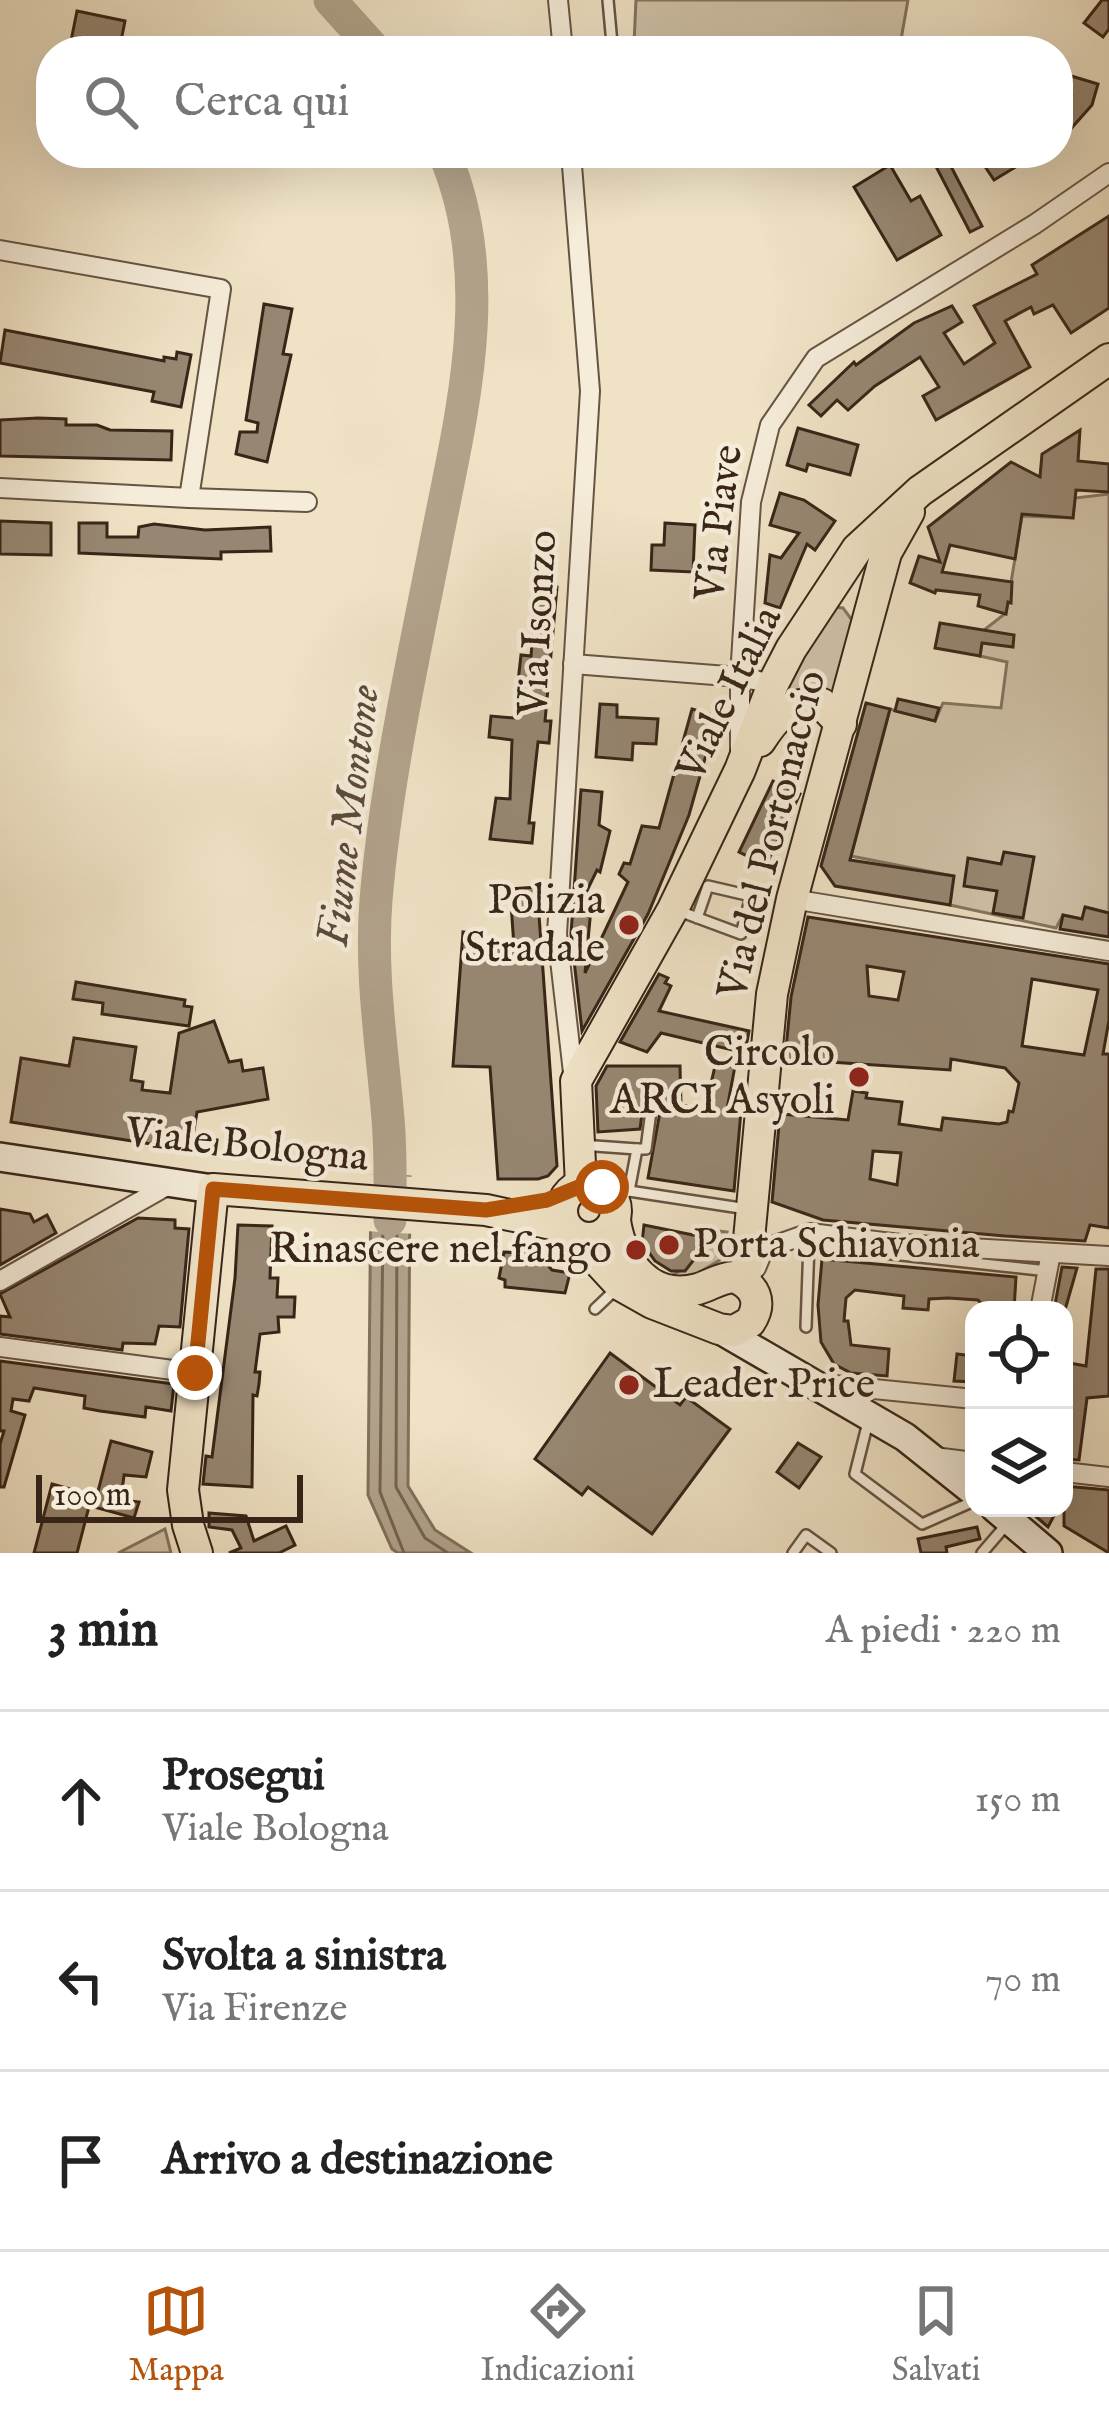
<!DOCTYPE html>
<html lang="it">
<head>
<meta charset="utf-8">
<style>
	body { margin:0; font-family:"IM FELL English",serif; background:#f2f2f2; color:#222 }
	.controls { position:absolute; right:36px; bottom:36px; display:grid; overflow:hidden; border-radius:24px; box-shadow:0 12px 48px #0002 }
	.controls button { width:108px; height:108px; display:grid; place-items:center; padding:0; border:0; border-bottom:3px solid #e0e0e0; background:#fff; color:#222; font:60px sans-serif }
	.scale { position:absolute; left:36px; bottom:30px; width:267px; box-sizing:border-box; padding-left:12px; border:6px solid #382518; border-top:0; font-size:33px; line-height:42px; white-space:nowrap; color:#382518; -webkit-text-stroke:9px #f5ecd9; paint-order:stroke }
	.stop { position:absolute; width:36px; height:36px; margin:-27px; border:9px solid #b45309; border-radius:50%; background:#fff }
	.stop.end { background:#b45309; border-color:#fff; box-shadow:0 3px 12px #0008 }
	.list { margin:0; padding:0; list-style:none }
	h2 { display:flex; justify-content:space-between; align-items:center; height:156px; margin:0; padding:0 48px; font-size:51px }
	h2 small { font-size:39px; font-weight:400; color:#767676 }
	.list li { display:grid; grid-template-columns:78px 1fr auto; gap:36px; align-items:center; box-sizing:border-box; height:180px; padding:0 48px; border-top:3px solid #e0e0e0 }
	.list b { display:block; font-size:45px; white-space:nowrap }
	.list p { margin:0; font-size:39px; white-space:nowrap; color:#767676 }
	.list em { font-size:39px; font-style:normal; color:#767676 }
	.icon { flex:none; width:66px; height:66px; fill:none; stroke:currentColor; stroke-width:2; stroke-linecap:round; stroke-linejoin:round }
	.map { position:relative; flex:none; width:1109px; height:1553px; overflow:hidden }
	.search { position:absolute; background:#fff; box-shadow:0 12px 48px #0002; left:36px; right:36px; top:36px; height:132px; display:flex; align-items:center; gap:30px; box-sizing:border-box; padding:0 42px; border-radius:48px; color:#767676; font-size:45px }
	.sheet { height:696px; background:#fff }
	nav { display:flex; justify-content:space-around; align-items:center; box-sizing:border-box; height:168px; border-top:3px solid #e0e0e0; background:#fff; font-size:33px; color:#767676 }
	nav a { display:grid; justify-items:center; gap:6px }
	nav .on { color:#b45309 }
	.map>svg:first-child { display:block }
	.green { fill:#d0c2a8; stroke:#847460; stroke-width:3 }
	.water { fill:#b1a28a; stroke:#81705c; stroke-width:3 }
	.pier { fill:#efe2c5 }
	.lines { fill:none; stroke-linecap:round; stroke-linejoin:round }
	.shore { stroke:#746451; stroke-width:3 }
	.river { stroke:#b1a28a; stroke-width:33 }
	.building { fill:#978772; stroke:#382518; stroke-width:3; fill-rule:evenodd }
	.lane-casing { stroke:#665443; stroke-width:14 }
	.street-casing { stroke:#665443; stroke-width:22 }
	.secondary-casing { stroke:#382518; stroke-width:32 }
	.primary-casing { stroke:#382518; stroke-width:34 }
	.lane { stroke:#f5ecd9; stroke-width:9 }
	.street { stroke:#f5ecd9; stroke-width:18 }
	.secondary { stroke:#f5ecd9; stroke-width:27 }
	.primary { stroke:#efe2c5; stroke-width:30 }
	.route { stroke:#b45309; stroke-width:15 }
	.poi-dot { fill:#8f2418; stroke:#f5ecd9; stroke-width:4.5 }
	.labels { text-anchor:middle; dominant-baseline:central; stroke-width:9; stroke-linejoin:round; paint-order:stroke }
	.street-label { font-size:42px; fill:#382518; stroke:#f5ecd9 }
	.poi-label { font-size:42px; fill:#382518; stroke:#f5ecd9; text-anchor:end }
	.water-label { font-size:45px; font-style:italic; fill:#5c4a3a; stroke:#f5ecd9 }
</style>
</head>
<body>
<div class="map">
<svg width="1109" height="1553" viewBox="0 0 1109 1553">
	<rect width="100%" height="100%" fill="#efe2c5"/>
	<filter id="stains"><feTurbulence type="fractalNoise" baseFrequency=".00167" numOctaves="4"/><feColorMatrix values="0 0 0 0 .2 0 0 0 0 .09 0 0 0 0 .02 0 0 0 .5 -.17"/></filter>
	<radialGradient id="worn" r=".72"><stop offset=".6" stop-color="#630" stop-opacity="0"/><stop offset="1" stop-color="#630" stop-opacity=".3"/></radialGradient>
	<g class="green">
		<polygon points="636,0 908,0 899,51 691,51 634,44"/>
		<polygon points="1109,494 1109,913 1086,907 1082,919 1063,915 1056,928 950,905 953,876 851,856 890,709 935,721 943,703 1001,708 1007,662 980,656 984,630 1006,613 1022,516 1073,518 1075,498"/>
		<polygon points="834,607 843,608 852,620 832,702 776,708 810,638"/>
		<path d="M694 1228 727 1232 720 1260 688 1279 665 1278C689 1269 695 1261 698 1237L693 1235Z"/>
		<polygon points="165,1529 171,1553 118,1553"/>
	</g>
	<polygon class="water" points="371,1176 410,1177 408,1486 435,1530 471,1553 398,1553 392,1549 368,1495"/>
	<polygon class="pier" points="366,1174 416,1177 415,1234 365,1231"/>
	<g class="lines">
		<g class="shore">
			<polyline points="383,1220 380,1492 404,1553"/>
			<polyline points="397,1221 396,1487 425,1538 448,1553"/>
		</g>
		<g class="river">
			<polyline points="330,0 376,51"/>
			<path d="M390 1220C390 1187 391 1153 388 1119 382 1046 370 974 376 900 386 782 412 665 435 548 460 419 499 280 444 153"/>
		</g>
	</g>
	<g class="building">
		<polygon points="1102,0 1109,0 1109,29 1103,37 1084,23"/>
		<polygon points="77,11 125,21 119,51 69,51"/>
		<polygon points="1058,72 1098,84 1092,105 1068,132 1058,122 1058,111 1071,96 1058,93"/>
		<polygon points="929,153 944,153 982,226 970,232"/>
		<polygon points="976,153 1039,153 994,180"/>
		<polygon points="890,165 911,201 920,196 941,235 897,260 854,187"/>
		<polygon points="1109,216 1109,308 1071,333 1053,305 1034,314 1031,307 1005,321 1030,367 936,420 923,396 939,387 920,357 875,386 848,410 837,400 821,416 809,405 854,362 856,365 914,323 952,306 962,322 944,333 964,364 995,343 974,306 1037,274 1032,265"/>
		<polygon points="264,304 292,309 283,354 291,355 267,462 236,454 240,432 257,432 258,423 246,420"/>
		<polygon points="5,330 164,361 164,357 176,359 177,352 191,355 181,407 152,401 154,392 0,363"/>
		<polygon points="38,418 66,419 66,425 97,425 110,430 172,431 171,460 0,456 0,420"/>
		<polygon points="798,428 858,445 850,475 808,464 806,471 787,465"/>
		<polygon points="1080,430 1078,461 1109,464 1109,492 1076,490 1073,518 1022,514 1015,559 950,545 942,572 1012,582 1011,603 1008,602 1006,614 978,606 980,595 936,590 935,593 910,583 919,556 940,562 928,527 1011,462 1040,477 1042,454"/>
		<polygon points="780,493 804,500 835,521 815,550 807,544 780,608 765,603 770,555 781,558 799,533 770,525"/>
		<polygon points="0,521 51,523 51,555 0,554"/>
		<polygon points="79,523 107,523 107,537 138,537 139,527 154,524 205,530 270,527 271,551 221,552 221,559 79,553"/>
		<polygon points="665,523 695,525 693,572 651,570 652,545 664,545"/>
		<polygon points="537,585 557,587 545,721 551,721 549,743 538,742 529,823 534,823 532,843 490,839 496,798 510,799 512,740 489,737 491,716 514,718 521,655 531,656"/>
		<polygon points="940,623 1014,635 1013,647 982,643 980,656 935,648"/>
		<polygon points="898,699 939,708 935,721 895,711"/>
		<polygon points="866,703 890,709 850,860 954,876 950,905 835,886 821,866"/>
		<polygon points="600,704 617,705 617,717 658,719 656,744 633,743 632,760 596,757"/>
		<polygon points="692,709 717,716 689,815 648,914 582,1031 571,934 581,790 602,792 599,825 610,831 600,872 597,870 579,907 591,908 585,973 628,882 619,874 624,863 630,864 642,826 659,828"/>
		<polygon points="773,781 800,794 766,865 739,852"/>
		<polygon points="1004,852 1034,857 1023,918 993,913 997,891 964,886 968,858 1001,864"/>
		<polygon points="537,887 557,1166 548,1176 538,1179 498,1179 490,1067 453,1066 463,932 479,934 487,944 514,947 510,889"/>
		<polygon points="1085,907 1109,913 1109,937 1060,929 1063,915 1082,919"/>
		<path d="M808 917 1109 964V1020L1103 1054H1109V1228L1090 1225 1085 1241 1005 1236 823 1220 772 1202 780 1114 848 1120 853 1091 867 1093 866 1098 902 1102 899 1124 941 1130 943 1118 999 1124 1007 1122 1009 1111 1013 1112 1019 1083 1005 1068 951 1059 950 1070 785 1059 791 997ZM867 966 904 972 898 1000 869 996ZM1032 979 1098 990 1084 1055 1022 1046ZM873 1151 901 1153 897 1185 870 1179Z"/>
		<polygon points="659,974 668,978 665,983 671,986 659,1011 749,1031 745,1053 661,1033 647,1052 620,1042"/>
		<polygon points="76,982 185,1000 184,1006 192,1007 189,1026 102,1014 103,1003 73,999"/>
		<polygon points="214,1021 229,1062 241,1060 243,1071 263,1068 268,1099 197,1112 193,1136 217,1140 215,1154 11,1122 21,1058 69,1066 74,1038 136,1047 131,1080 143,1082 142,1090 170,1093 179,1033"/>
		<polygon points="607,1066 680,1066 681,1105 705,1110 715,1066 735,1066 727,1109 741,1111 734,1191 648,1178 660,1112 655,1103 643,1107 640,1129 598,1132 596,1086"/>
		<polygon points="0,1209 30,1214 34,1222 47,1215 56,1233 0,1265"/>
		<polygon points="138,1218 175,1220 175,1228 189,1229 180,1327 159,1326 155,1344 123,1343 122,1350 0,1334 0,1316 10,1317 0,1294"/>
		<polygon points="238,1225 272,1226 270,1278 278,1278 277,1297 295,1297 294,1317 278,1317 279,1332 260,1334 255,1372 260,1372 259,1384 257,1396 253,1395 252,1487 203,1484 206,1456 212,1457 235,1278"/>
		<polygon points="644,1225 698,1236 696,1257 685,1271 671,1271 655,1261 642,1243"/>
		<polygon points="504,1252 538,1254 552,1270 570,1273 565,1293 505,1287 505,1280 499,1278"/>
		<polygon points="822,1259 1016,1277 1014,1310 987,1310 978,1300 948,1298 929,1299 928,1310 903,1308 904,1296 855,1290 846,1298 844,1321 848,1321 851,1345 889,1349 887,1376 851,1373 834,1364 821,1342 818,1305"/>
		<polygon points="1062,1267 1077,1268 1065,1310 1054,1310"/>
		<polygon points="1096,1269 1109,1269 1109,1396 1087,1398 1079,1460 1064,1459 1064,1362 1086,1366"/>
		<polygon points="610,1353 680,1405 686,1397 730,1429 652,1534 588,1487 582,1495 535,1459"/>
		<polygon points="957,1354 974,1356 974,1382 954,1381"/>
		<polygon points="0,1361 174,1384 171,1411 146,1407 145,1417 100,1411 84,1408 85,1396 34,1388 29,1401 13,1399 11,1411 25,1415 4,1487 0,1487 0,1444 4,1431 0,1431"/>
		<polygon points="111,1441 152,1452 146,1477 124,1475 121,1500 139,1502 134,1518 94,1507"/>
		<polygon points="798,1443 821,1457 799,1488 777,1472"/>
		<polygon points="52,1484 92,1495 77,1553 34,1553"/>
		<polygon points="1064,1486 1109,1490 1109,1553 1064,1526"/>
		<polygon points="1026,1508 1058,1508 1048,1527"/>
		<polygon points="209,1513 246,1516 254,1541 286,1526 295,1545 279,1553 229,1553 241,1548 232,1530 209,1527"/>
		<polygon points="977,1527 980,1539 946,1547 947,1553 921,1553 918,1539"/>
	</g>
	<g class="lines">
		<defs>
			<g id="lane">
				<polyline points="608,0 612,44 609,51"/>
				<polyline points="679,911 741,934 751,896 708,886 697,918"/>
				<polyline points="595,1146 637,1149 629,1191"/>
				<polyline points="637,1149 646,1149 651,1111"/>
				<polyline points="613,1199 629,1191 747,1209"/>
				<polyline points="809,1245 1048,1271"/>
				<polyline points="595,1309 616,1289"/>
				<polyline points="806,1327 809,1243"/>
				<polyline points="869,1418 855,1474 922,1524 974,1501"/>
				<polyline points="793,1553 806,1535 831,1553"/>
				<polyline points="982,1553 1006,1525"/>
			</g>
			<g id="street">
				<polyline points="558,0 563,51"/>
				<polyline points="571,153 590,391 557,934 574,1081"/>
				<polyline points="0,250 221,289 189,498 0,488"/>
				<polyline points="189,498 307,502"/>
				<polyline points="573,664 740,677 773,684"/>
				<polyline points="740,751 740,677 751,502 770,425 816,358 1035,224 1109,173"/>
				<polyline points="792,899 1109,951"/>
				<polyline points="756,1268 764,1249 810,1233 900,1244 1109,1256"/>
				<polyline points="0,1281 172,1183"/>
				<polyline points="1040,1310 1051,1253"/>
				<polyline points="0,1347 195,1373"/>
				<polyline points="824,1384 974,1399"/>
				<polyline points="934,1457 974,1462"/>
				<polyline points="1064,1472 1109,1477"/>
			</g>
			<g id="secondary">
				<polyline points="0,1157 213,1189"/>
				<polyline points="719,1329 905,1437 974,1492"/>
				<polyline points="995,1508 1048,1553"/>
			</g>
			<g id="primary">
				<path d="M760 741C776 716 790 700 822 704L841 724"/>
				<circle cx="589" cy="1211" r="27"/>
				<polyline points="581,1185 576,1081 673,909 740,770 773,684 791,649 857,549 920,491 1109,359"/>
				<path d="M571 1232 620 1285 652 1303 719 1329 734 1331 750 1322C763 1302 755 1285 734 1277 720 1278 711 1285 698 1289 650 1302 622 1263 615 1221"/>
				<polyline points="745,1282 772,994 792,899 886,553 909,512"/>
				<polyline points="197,1553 188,1525 183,1490 213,1189 486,1210 566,1227"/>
			</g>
		</defs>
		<use href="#lane" class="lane-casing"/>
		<use href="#street" class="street-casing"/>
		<use href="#secondary" class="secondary-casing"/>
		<use href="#primary" class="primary-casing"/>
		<use href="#lane" class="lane"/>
		<use href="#street" class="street"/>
		<use href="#secondary" class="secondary"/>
		<use href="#primary" class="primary"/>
	</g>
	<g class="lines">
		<polyline class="route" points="195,1373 213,1189 486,1210 547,1200 586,1184 602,1187"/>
	</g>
	<g class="poi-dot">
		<circle cx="629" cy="925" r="12"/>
		<circle cx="859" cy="1077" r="12"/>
		<circle cx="669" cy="1245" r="12"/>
		<circle cx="636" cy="1250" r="12"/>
		<circle cx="629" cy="1385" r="12"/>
	</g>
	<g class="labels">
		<g class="street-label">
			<text transform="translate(720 523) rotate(-83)">Via Piave</text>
			<text transform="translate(539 623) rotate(-87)">Via Isonzo</text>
			<text transform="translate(730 694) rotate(-64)">Viale Italia</text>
			<text transform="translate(773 835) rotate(-76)">Via del Portonaccio</text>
			<text transform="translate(247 1146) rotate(6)">Viale Bologna</text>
		</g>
		<g class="poi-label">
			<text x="605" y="901">Polizia<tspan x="605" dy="48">Stradale</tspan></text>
			<text x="835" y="1053">Circolo<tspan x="835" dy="48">ARCI Asyoli</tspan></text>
			<text x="693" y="1245" text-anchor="start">Porta Schiavonia</text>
			<text x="612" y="1250">Rinascere nel fango</text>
			<text x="653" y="1385" text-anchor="start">Leader Price</text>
		</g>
		<g class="water-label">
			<text transform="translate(350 816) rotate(-83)">Fiume Montone</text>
		</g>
	</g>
	<rect width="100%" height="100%" filter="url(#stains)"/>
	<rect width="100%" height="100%" fill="url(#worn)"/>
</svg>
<div class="controls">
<button><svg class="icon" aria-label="locate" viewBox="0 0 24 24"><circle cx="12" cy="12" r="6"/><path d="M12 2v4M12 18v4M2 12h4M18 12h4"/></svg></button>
<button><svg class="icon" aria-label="layers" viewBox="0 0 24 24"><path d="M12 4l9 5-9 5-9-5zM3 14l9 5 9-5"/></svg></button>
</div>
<div class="scale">100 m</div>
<div class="stop" style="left:602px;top:1187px"></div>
<div class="stop end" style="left:195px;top:1373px"></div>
<div class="search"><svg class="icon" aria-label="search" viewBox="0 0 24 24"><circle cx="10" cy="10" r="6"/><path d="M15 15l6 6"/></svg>Cerca qui</div>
</div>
<section class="sheet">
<h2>3 min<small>A piedi · 220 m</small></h2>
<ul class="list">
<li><svg class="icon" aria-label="ahead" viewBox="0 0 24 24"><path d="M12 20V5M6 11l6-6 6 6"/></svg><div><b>Prosegui</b><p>Viale Bologna</p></div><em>150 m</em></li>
<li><svg class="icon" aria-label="left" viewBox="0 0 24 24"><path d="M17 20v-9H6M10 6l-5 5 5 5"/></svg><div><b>Svolta a sinistra</b><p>Via Firenze</p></div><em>70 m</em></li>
<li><svg class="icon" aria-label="arrive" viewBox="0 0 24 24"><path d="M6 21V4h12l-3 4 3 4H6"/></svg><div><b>Arrivo a destinazione</b></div></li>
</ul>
</section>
<nav>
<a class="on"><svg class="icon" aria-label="map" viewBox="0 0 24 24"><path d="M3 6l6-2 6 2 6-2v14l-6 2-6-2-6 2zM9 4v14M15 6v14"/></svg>Mappa</a>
<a><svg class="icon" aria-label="directions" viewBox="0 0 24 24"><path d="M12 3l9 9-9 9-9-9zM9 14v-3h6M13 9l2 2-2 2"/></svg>Indicazioni</a>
<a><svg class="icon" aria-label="saved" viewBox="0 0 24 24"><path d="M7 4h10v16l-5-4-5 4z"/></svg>Salvati</a>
</nav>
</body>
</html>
